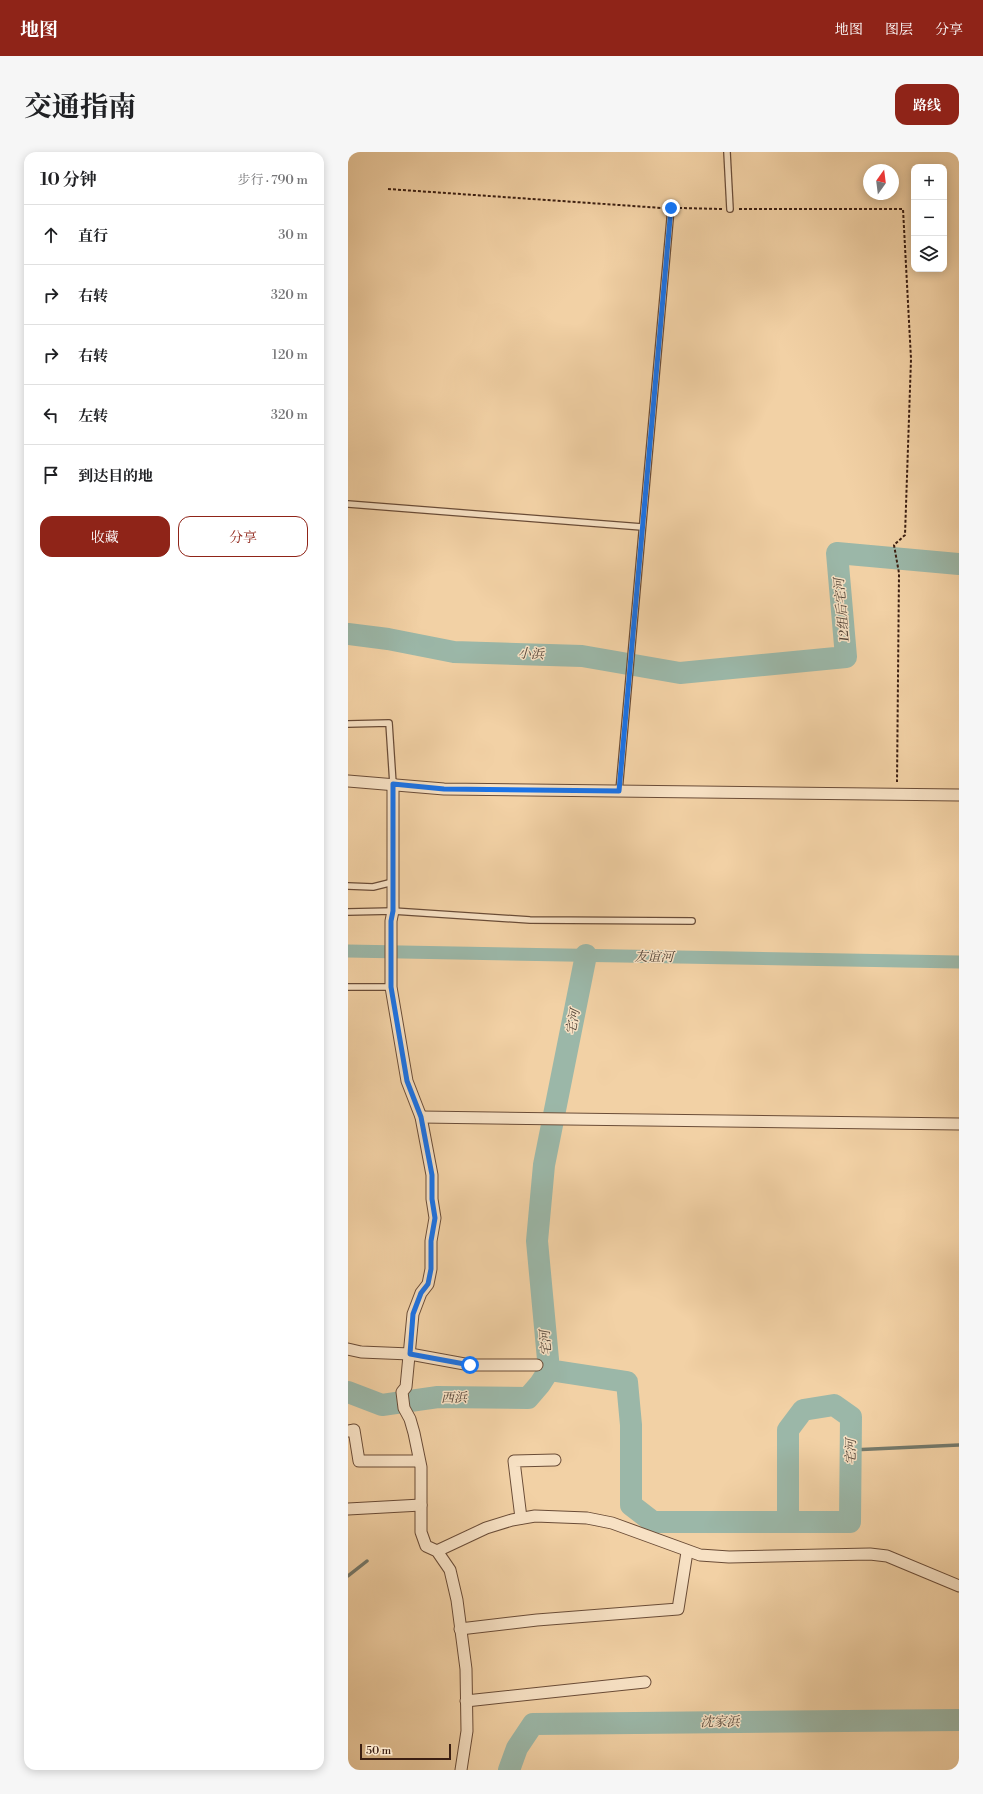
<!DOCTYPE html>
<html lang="zh">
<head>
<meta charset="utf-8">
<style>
	body { margin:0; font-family:"Libre Bodoni","Noto Serif SC",serif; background:#f6f6f6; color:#202124 }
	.controls { position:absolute; right:12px; top:12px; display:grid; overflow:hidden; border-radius:8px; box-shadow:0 2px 10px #0003 }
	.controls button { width:36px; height:36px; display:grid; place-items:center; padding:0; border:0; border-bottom:1px solid #e0e0e0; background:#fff; color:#202124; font:20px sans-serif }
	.compass { position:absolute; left:515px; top:12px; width:36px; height:36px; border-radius:50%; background:#fff; box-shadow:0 2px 10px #0003; rotate:14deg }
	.scale { position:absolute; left:12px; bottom:10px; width:91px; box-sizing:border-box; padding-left:4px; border:2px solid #3c1f12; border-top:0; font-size:11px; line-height:14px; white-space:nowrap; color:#3c1f12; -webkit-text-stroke:3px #f7e1c4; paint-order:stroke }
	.stop { position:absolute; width:12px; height:12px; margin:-9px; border:3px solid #1a73e8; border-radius:50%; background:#fff }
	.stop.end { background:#1a73e8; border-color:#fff; box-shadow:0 1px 4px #0008 }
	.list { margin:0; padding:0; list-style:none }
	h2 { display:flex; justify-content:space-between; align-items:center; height:52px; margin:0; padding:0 16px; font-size:17px }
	h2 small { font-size:13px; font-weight:400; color:#757577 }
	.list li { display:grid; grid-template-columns:26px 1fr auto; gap:12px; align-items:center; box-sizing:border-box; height:60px; padding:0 16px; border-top:1px solid #e0e0e0 }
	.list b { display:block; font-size:15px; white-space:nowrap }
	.list em { font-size:13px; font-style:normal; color:#757577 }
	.actions { display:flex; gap:8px; padding:12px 16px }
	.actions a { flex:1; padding:9px 0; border:1px solid #8f2418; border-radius:12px; text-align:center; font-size:14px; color:#8f2418 }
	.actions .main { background:#8f2418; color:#fff }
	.icon { flex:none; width:22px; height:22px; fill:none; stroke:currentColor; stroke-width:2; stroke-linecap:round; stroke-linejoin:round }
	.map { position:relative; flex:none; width:611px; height:1618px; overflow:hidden; border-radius:12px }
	header { display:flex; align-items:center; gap:24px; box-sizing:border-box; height:56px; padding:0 20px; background:#8f2418; color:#fff }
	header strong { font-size:19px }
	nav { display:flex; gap:22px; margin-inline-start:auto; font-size:14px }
	.intro { display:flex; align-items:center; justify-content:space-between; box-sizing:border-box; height:96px; padding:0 24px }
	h1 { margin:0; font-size:28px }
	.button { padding:10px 18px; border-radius:12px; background:#8f2418; color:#fff; font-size:14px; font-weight:700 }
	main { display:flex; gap:24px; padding:0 24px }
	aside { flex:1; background:#fff; border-radius:12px; box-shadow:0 2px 10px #0003 }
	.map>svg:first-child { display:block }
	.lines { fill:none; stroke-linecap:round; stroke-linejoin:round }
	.stream { stroke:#757a6c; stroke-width:3.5 }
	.canal { stroke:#9bb7a8; stroke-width:13 }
	.river { stroke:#9bb7a8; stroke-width:22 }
	.service-casing { stroke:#6a4c37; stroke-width:8 }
	.minor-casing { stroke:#6a4c37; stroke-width:13 }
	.path { stroke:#3c1f12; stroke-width:2; stroke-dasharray:3 2; stroke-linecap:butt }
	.service { stroke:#f7e1c4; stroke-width:5.5 }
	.minor { stroke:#f7e1c4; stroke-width:11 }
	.route { stroke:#1a73e8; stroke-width:5 }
	.labels { text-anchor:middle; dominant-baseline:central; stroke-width:3; stroke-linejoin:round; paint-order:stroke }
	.water-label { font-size:13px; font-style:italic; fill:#544538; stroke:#f7e1c4 }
</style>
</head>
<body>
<header>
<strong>地图</strong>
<nav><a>地图</a><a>图层</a><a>分享</a></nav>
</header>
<div class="intro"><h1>交通指南</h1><a class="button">路线</a></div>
<main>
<aside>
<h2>10 分钟<small>步行 · 790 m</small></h2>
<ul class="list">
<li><svg class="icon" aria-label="ahead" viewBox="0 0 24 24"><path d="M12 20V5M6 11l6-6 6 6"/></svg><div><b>直行</b></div><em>30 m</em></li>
<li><svg class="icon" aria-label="right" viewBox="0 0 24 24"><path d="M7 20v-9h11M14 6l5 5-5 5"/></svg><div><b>右转</b></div><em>320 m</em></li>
<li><svg class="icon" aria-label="right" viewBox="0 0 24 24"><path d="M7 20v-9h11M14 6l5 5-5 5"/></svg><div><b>右转</b></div><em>120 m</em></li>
<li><svg class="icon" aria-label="left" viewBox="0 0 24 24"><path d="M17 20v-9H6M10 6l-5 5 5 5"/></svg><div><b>左转</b></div><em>320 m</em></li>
<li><svg class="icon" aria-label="arrive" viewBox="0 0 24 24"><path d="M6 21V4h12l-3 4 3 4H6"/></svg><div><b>到达目的地</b></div></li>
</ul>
<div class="actions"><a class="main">收藏</a><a>分享</a></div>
</aside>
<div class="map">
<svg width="611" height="1618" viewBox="0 0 611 1618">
	<rect width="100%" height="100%" fill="#f2d1a5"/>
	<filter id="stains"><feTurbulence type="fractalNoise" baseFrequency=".005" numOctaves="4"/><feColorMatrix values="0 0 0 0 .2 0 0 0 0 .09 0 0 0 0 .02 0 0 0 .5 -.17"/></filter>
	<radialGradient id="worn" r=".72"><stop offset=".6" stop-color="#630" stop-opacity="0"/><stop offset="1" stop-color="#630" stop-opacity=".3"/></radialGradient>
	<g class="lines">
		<g class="stream">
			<polyline points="503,1298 611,1293"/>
			<polyline points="0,1424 19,1409"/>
		</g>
		<polyline class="canal" points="0,799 611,810"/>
		<g class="river">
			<polyline points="0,482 40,487 106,500 234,504 332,521 498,505 489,401 611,412"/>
			<polyline points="238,803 196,1013 189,1089 201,1218 279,1230 283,1273 283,1353 305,1370 502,1370 503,1265 486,1253 455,1258 440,1278 440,1370"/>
			<polyline points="0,1240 34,1253 90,1245 180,1246 192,1232 201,1218"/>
			<polyline points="161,1618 169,1596 185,1572 611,1568"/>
		</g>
		<defs>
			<g id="service">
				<polyline points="379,0 382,57"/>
				<polyline points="0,352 294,375"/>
				<polyline points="0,572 41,571 45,632"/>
				<polyline points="271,639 323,56"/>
				<polyline points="0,734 25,735 45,730"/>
				<polyline points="0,760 45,759 182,768 344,769"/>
				<polyline points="0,835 43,835"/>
			</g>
			<g id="minor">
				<polyline points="0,629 96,637 611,643"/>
				<polyline points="45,632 45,759 43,769 43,835 59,929 73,965 84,1023 84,1047 87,1066 83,1089 83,1117 80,1132 73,1141 65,1162 58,1235 54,1240 56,1256 62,1267 66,1281 73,1315 73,1380 78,1394 89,1399 102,1418 109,1448 118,1517 119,1579 113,1618"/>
				<polyline points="73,965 611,972"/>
				<polyline points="0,1197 13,1200 62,1202 122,1213 189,1213"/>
				<polyline points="0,1279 6,1278 11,1309 71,1309"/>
				<polyline points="0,1357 73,1353"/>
				<polyline points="173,1366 166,1309 207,1308"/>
				<polyline points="89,1399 138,1376 164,1368 187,1364 239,1366 264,1371 352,1403 381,1405 522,1402 539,1404 611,1434"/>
				<polyline points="112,1477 189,1468 330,1457 339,1400"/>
				<polyline points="118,1549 297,1530"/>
			</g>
		</defs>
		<use href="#service" class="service-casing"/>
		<use href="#minor" class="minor-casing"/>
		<g class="path">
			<polyline points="40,37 314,56"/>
			<polyline points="331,56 374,57"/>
			<polyline points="391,57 555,57 563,207 557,383 546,393 551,421 549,630"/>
		</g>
		<use href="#service" class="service"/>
		<use href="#minor" class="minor"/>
	</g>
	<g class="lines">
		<polyline class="route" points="122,1213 62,1202 65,1162 73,1141 80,1132 83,1117 83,1089 87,1066 84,1047 84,1023 73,965 59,929 43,835 43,769 45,759 45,632 96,637 271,639 323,56"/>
	</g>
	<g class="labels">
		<g class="water-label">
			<text transform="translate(494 458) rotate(-95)">12组后宅河</text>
			<text transform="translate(183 502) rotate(2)">小浜</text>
			<text transform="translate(306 805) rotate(1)">友谊河</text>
			<text transform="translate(225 870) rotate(-79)">宅河</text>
			<text transform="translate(198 1191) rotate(-95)">宅河</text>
			<text transform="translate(106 1246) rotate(-1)">西浜</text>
			<text transform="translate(503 1300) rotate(-89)">宅河</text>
			<text transform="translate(372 1570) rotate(-1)">沈家浜</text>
		</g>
	</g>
	<rect width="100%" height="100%" filter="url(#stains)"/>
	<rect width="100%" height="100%" fill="url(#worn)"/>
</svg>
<div class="controls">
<button>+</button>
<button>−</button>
<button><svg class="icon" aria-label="layers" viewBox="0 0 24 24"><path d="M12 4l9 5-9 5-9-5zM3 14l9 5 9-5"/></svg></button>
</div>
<svg class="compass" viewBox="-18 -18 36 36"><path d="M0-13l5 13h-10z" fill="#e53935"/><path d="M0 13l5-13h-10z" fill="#757577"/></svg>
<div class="scale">50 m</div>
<div class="stop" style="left:122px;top:1213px"></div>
<div class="stop end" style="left:323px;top:56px"></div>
</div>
</main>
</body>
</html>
